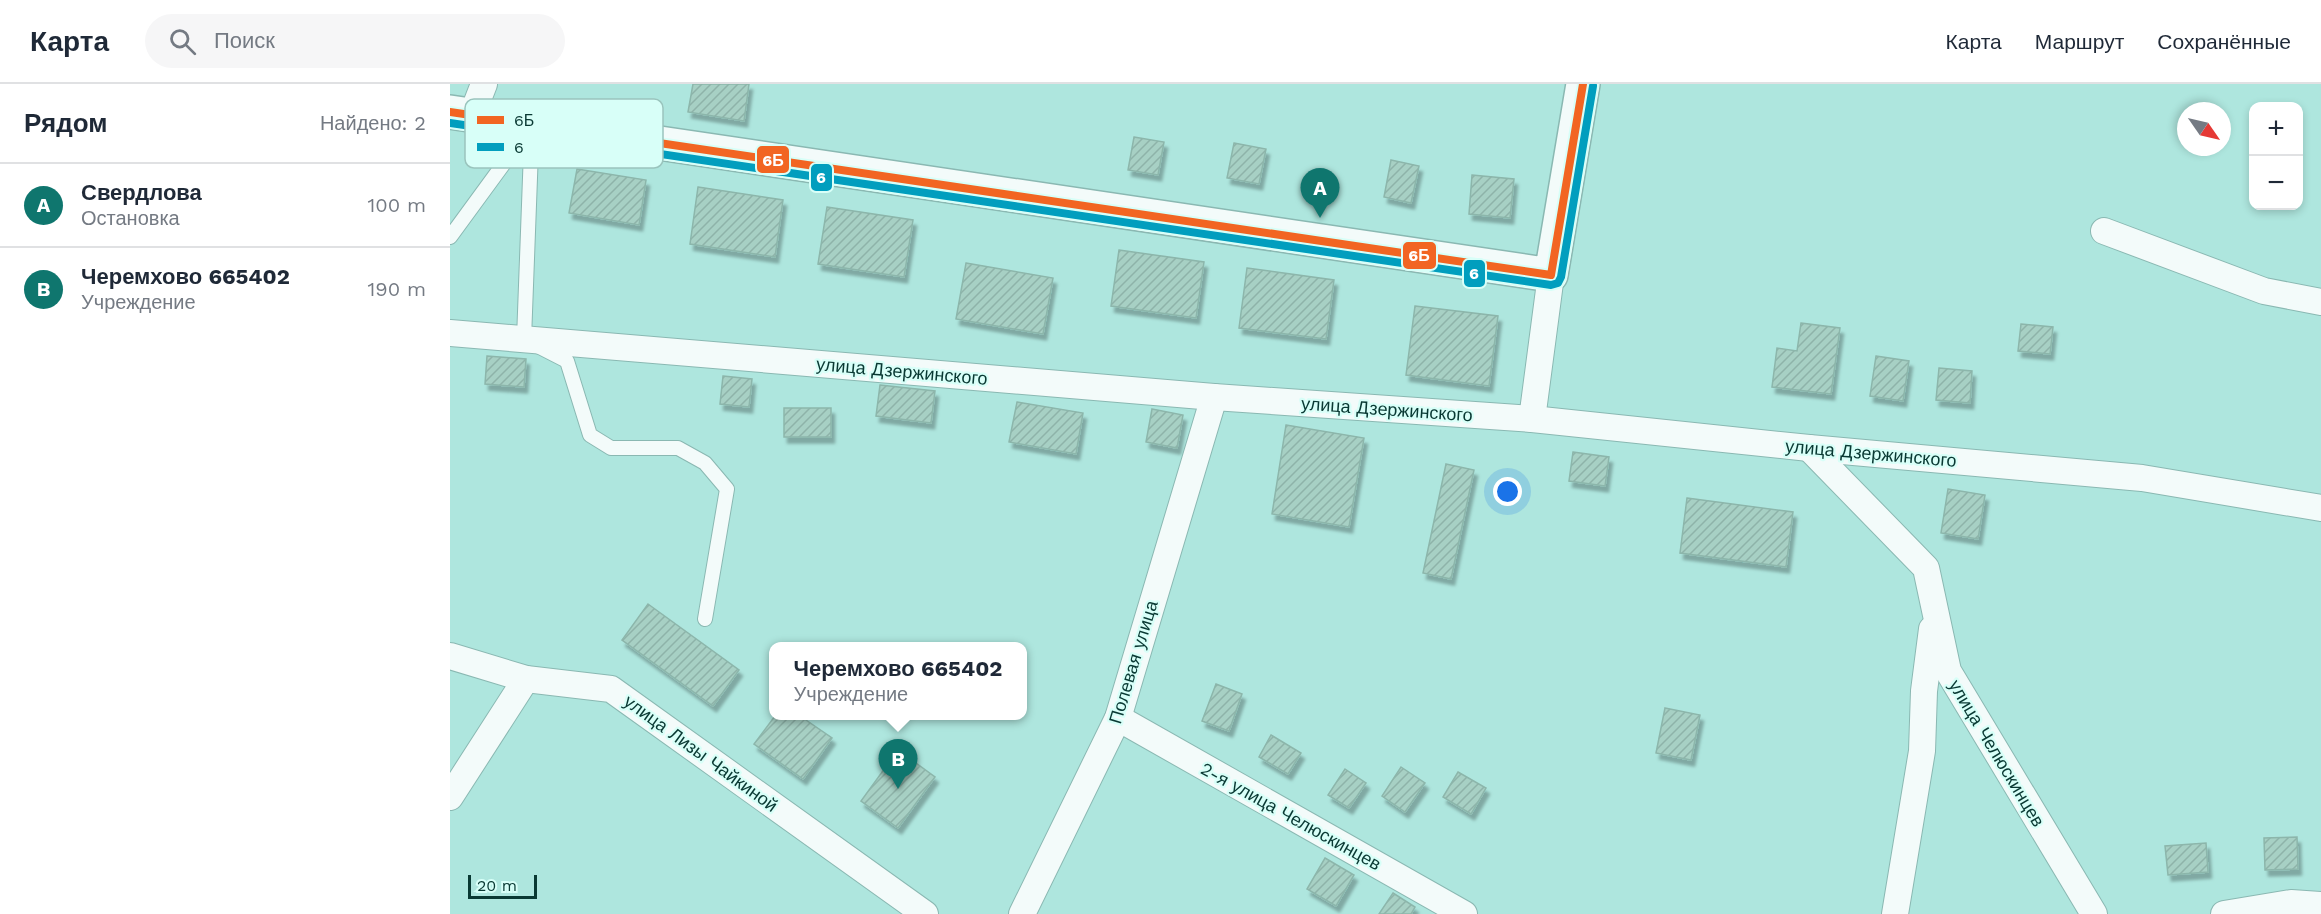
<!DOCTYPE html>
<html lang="ru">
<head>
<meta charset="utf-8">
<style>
	body { margin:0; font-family:"Work Sans",sans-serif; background:#f6f6f7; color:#1f2937 }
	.controls { position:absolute; right:18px; top:18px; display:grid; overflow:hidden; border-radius:12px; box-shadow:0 3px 9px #0003 }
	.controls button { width:54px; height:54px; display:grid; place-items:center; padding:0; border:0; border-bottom:2px solid #e0e1e3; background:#fff; color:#1f2937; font:30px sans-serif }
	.compass { position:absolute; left:1727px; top:18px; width:54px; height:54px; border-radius:50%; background:#fff; box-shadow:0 3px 9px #0003; rotate:124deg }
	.scale { position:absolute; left:18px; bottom:15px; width:69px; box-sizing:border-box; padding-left:6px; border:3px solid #093933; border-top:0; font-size:16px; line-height:21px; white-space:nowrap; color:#093933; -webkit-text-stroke:4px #d8fff8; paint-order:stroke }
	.you { position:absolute; left:1058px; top:408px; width:21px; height:21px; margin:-15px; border:4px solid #fff; border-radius:50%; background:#1a73e8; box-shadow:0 0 0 9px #1a73e833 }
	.badge { display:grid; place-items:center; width:39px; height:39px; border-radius:50%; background:#0f766e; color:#fff; font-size:20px; font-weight:700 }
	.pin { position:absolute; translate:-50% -50px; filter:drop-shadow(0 2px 3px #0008) }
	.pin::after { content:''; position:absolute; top:32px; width:21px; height:18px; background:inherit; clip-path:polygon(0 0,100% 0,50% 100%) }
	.popup { position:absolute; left:319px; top:558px; width:258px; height:78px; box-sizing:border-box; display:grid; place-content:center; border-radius:12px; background:#fff; filter:drop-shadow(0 2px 4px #0005); font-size:20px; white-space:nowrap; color:#747a83 }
	.popup b { font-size:22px; color:#1f2937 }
	.popup::after { content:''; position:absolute; left:50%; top:100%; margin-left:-12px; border:12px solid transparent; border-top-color:#fff }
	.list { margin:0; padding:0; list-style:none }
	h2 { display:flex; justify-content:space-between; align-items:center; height:78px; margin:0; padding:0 24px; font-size:26px }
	h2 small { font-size:20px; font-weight:400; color:#747a83 }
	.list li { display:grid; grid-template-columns:39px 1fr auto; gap:18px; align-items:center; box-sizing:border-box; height:84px; padding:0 24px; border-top:2px solid #e0e1e3 }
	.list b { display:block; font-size:22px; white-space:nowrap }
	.list p { margin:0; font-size:20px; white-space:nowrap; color:#747a83 }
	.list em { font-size:20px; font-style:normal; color:#747a83 }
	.icon { flex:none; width:33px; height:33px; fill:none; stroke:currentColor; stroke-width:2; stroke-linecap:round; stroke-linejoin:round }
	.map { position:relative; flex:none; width:1871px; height:830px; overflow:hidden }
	header { display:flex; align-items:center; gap:36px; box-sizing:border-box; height:84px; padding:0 30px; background:#fff; border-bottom:2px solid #e0e1e3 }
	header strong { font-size:28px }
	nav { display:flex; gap:33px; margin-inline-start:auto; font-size:21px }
	.search { width:420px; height:54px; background:#f6f6f7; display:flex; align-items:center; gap:15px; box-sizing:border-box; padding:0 21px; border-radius:33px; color:#747a83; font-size:22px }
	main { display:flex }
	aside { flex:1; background:#fff }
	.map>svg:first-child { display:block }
	.building { fill:url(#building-hatch); stroke:#8cb6ab; stroke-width:1.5; filter:url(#shadow) }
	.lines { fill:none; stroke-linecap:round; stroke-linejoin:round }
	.service-casing { stroke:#8ab8b2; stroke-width:16 }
	.minor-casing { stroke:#8ab8b2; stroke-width:28 }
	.tertiary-casing { stroke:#8ab8b2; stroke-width:36 }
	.service { stroke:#f3fbfa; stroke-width:14 }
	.minor { stroke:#f3fbfa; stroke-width:26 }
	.tertiary { stroke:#f3fbfa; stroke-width:33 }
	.bus-1-casing { stroke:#d8fff8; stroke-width:12 }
	.bus-2-casing { stroke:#d8fff8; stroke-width:12 }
	.bus-1 { stroke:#f26522; stroke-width:8 }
	.bus-2 { stroke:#019ebe; stroke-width:8 }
	.labels { text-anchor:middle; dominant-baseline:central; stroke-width:4.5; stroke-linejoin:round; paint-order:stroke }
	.street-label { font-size:18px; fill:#093933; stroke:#d8fff8 }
	.key { fill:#d8fff8; stroke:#9ac4bd; stroke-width:1.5 }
	.key-label { font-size:16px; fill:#093933 }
	.line-badge { stroke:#d8fff8; stroke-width:2 }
	.badge-label { font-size:16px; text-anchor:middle; font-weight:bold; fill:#fff }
</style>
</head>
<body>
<header>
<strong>Карта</strong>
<div class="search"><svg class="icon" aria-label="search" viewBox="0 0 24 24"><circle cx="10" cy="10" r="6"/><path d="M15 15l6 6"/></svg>Поиск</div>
<nav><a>Карта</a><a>Маршрут</a><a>Сохранённые</a></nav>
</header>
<main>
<aside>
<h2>Рядом<small>Найдено: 2</small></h2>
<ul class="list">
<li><span class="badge">A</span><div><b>Свердлова</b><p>Остановка</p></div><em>100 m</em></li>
<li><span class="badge">B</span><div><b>Черемхово 665402</b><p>Учреждение</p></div><em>190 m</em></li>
</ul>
</aside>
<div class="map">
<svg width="1871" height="830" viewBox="0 0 1871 830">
	<defs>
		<pattern id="building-hatch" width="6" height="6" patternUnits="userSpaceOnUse" patternTransform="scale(1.5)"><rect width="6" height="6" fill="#a7d0c4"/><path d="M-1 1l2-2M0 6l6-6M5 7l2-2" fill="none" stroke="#8eb3a9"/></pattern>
		<filter id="shadow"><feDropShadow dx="3.5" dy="6" stdDeviation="1.5" flood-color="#0004"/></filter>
	</defs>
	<rect width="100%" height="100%" fill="#aee6de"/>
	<g class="building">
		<polygon points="243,0 299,0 294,37 238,28"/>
		<polygon points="684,53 714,58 708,91 678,86"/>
		<polygon points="784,59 816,65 809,100 777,94"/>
		<polygon points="941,76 969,82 961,119 934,113"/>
		<polygon points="127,85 196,96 189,141 119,129"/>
		<polygon points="1022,91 1064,95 1060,134 1019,130"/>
		<polygon points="248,103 333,116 325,173 240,160"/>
		<polygon points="377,123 463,136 454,193 368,180"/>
		<polygon points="669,166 754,178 746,234 661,222"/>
		<polygon points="516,179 603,194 593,250 506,235"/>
		<polygon points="797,184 884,196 876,255 789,244"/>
		<polygon points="965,222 1048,232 1039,302 956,291"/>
		<polygon points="1351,239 1390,244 1381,310 1322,303 1327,264 1347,267"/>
		<polygon points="1571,240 1603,243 1600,270 1568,267"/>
		<polygon points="37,272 76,275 74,303 35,300"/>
		<polygon points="1426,272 1459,277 1453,317 1420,312"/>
		<polygon points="1489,284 1522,287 1520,319 1486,316"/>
		<polygon points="273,292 302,295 299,323 270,320"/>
		<polygon points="430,301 485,307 481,339 426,332"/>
		<polygon points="567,318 633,329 626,370 559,358"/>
		<rect x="334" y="324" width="47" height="29"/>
		<polygon points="702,325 733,331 727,364 696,358"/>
		<polygon points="836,341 914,354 899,443 822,430"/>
		<polygon points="1123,368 1159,373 1155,402 1119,397"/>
		<polygon points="996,380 1024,386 1001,495 973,489"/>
		<polygon points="1498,405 1535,411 1528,455 1491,449"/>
		<polygon points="1237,414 1343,428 1336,483 1230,469"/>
		<polygon points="198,520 289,586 263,622 172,556"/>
		<polygon points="766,600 792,610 779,647 752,637"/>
		<polygon points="1215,624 1250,631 1241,676 1206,669"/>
		<polygon points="325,632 350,632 382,654 353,695 304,660"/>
		<polygon points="821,651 851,669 838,690 809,673"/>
		<polygon points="448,666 485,693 448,744 411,717"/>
		<polygon points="951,683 975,699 955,728 932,712"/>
		<polygon points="895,685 916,699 899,724 878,711"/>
		<polygon points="1008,688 1036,704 1021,730 993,713"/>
		<polygon points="1847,753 1848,785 1815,786 1814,754"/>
		<polygon points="1756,759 1758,788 1718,791 1715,762"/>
		<polygon points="875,774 904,791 886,822 857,805"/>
		<polygon points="943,809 965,823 961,830 929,830"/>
	</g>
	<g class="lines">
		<defs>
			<g id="service">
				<polyline points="82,40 74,255 117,277 140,351 161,364 228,364 255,379 277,405 255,535"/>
				<polyline points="0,153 82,41"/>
			</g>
			<g id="minor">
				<polyline points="22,31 34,0"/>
				<polyline points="1654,147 1814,207 1871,218"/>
				<polyline points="0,249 764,313 1082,335 1359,364 1692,394 1871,424"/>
				<polyline points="1082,335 1101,191"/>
				<polyline points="1359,364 1476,484 1498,587 1644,830"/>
				<polyline points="0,572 76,595 161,605 475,830"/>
				<polyline points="668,634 1014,830"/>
				<polyline points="0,713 76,595"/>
				<polyline points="572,830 668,634 764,313"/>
				<polyline points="1445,830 1472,667 1474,607 1482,545"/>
				<polyline points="1774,830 1841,819 1871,821"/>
			</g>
			<polyline id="tertiary" points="0,28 1101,191 1133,0"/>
		</defs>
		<use href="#service" class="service-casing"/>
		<use href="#minor" class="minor-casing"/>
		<use href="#tertiary" class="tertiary-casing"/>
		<use href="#service" class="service"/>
		<use href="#minor" class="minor"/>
		<use href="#tertiary" class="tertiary"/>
		<defs>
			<polyline id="bus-1" points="0,28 1101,191 1133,0"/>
			<polyline id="bus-2" points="0,39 1101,201 1108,199 1111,193 1143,2"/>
		</defs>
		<use href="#bus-1" class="bus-1-casing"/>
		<use href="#bus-2" class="bus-2-casing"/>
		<use href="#bus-1" class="bus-1"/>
		<use href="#bus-2" class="bus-2"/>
	</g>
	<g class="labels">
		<g class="street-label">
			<text transform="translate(452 287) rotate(5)">улица Дзержинского</text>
			<text transform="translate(937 325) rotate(4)">улица Дзержинского</text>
			<text transform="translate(1421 369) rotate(5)">улица Дзержинского</text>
			<text transform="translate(683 578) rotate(-73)">Полевая улица</text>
			<text transform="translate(251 669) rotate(36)">улица Лизы Чайкиной</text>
			<text transform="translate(1547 669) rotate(59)">улица Челюскинцев</text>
			<text transform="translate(841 732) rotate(29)">2-я улица Челюскинцев</text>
		</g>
	</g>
	<rect x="15" y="15" width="198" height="69" rx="9" class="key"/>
	<rect x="27" y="32" width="27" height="8" fill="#f26522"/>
	<rect x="27" y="59" width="27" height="8" fill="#019ebe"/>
	<g class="key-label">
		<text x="64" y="42">6Б</text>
		<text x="64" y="69">6</text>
	</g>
	<g class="line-badge">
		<rect x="306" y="61" width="34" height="29" rx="6" fill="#f26522"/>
		<rect x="360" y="79" width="23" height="29" rx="6" fill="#019ebe"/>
		<rect x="952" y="157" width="35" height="29" rx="6" fill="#f26522"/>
		<rect x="1013" y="175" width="23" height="29" rx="6" fill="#019ebe"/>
	</g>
	<g class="badge-label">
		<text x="323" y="82">6Б</text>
		<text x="371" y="99">6</text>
		<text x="969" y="177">6Б</text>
		<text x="1024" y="195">6</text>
	</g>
</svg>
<div class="controls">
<button>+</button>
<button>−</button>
</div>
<svg class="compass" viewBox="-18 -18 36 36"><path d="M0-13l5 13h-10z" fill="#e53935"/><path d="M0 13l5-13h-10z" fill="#747a83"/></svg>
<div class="scale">20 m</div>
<div class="you"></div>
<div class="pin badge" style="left:870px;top:134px">A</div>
<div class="pin badge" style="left:448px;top:705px">B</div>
<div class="popup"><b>Черемхово 665402</b>Учреждение</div>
</div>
</main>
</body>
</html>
